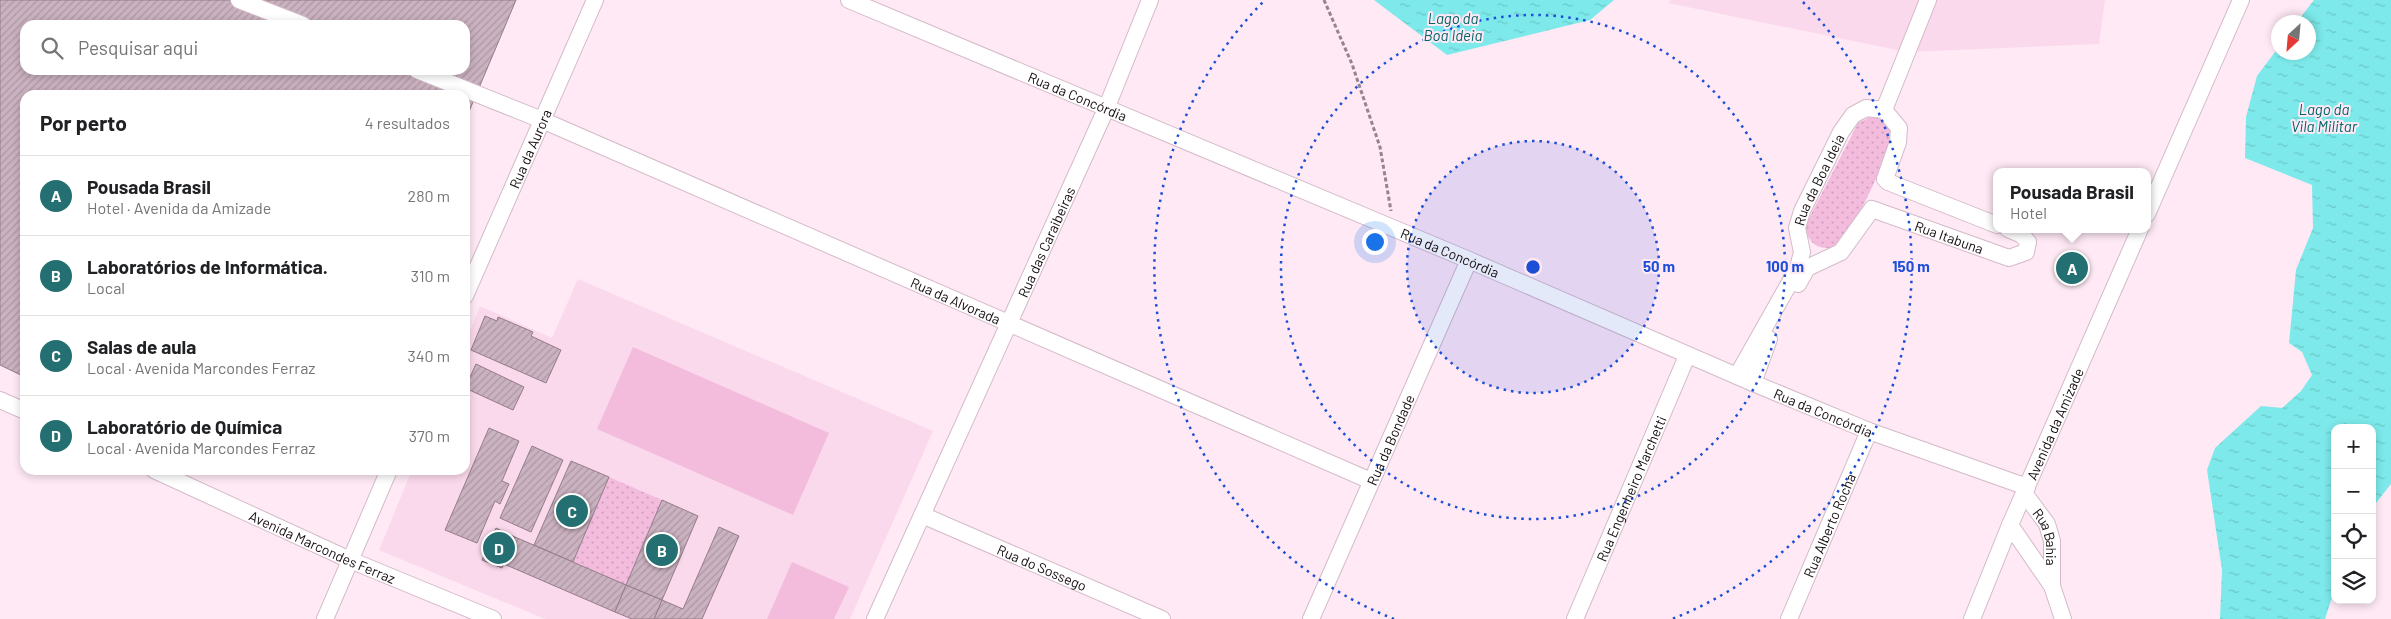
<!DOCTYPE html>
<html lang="pt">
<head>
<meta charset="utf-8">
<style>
	body { margin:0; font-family:Barlow,sans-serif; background:#f6f6f6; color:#202124 }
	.controls { position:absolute; right:15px; bottom:15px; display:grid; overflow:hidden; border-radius:10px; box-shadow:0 2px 8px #0003 }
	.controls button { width:45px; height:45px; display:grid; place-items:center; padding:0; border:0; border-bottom:1px solid #e0e0e0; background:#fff; color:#202124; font:25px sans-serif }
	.compass { position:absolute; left:2271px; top:15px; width:45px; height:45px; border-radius:50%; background:#fff; box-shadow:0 2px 8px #0003; rotate:206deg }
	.you { position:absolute; left:1374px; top:241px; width:18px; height:18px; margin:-12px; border:4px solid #fff; border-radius:50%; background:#1a73e8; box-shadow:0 0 0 8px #1a73e833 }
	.badge { display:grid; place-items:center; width:32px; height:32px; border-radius:50%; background:#246f71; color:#fff; font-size:16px; font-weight:700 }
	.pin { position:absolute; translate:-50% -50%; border:2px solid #fff; box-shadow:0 1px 5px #0006 }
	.popup { position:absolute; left:1993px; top:168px; width:158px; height:65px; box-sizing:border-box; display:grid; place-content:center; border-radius:10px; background:#fff; filter:drop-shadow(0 1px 4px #0005); font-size:16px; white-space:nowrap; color:#757577 }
	.popup b { font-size:19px; color:#202124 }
	.popup::after { content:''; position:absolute; left:50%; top:100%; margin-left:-10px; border:10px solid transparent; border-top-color:#fff }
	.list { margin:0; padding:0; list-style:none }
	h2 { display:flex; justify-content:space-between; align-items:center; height:65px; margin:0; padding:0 20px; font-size:21px }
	h2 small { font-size:16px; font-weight:400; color:#757577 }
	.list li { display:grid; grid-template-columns:32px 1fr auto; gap:15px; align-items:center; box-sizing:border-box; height:80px; padding:0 20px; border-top:1px solid #e0e0e0 }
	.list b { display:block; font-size:19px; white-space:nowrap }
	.list p { margin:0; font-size:16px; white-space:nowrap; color:#757577 }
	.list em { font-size:16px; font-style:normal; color:#757577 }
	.icon { flex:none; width:28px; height:28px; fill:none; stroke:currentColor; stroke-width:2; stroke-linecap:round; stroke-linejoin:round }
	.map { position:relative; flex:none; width:2391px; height:619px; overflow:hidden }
	.search { position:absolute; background:#fff; box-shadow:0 2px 8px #0003; left:20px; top:20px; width:450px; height:55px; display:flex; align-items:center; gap:12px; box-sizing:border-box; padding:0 18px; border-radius:15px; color:#757577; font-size:19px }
	.panel { position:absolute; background:#fff; box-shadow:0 2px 8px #0003; left:20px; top:90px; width:450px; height:385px; border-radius:15px }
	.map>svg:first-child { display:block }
	.built { fill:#fbd9ec }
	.green { fill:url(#green-dots) }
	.pitch { fill:#f3bcdc }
	.water { fill:url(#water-ripples) }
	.building { fill:url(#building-hatch); stroke:#947c89; fill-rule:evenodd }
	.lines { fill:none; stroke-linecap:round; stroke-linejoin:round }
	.minor-casing { stroke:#d4bac8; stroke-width:18 }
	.path { stroke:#93848d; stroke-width:3; stroke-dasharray:4 2.5; stroke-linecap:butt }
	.minor { stroke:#fff; stroke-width:16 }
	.ring { fill:none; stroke:#1d4ed8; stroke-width:2.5; stroke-dasharray:2.5 5 }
	.labels { text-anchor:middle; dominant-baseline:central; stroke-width:4; stroke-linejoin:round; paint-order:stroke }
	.street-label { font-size:14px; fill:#140c10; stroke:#fee9f5 }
	.water-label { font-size:15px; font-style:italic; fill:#016566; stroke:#fee9f5 }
	.centre { fill:#1d4ed8; stroke:#fee9f5; stroke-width:2.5 }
	.ring-label { font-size:15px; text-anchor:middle; font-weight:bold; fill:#1d4ed8; stroke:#fee9f5; stroke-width:4; stroke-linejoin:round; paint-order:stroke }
</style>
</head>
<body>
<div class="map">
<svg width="2391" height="619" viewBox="0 0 2391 619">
	<defs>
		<pattern id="green-dots" width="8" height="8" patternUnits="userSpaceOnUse" patternTransform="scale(1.25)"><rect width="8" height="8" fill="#f3bcdc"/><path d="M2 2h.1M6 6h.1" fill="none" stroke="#cfa0bc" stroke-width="1.8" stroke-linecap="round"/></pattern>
		<pattern id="water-ripples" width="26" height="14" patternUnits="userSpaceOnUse" patternTransform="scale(1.25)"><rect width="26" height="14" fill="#7de9ea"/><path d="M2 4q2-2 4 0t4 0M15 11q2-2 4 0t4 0" fill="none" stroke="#6bc7c8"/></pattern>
		<pattern id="building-hatch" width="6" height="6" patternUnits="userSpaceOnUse" patternTransform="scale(1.25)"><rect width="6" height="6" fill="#cbb2c0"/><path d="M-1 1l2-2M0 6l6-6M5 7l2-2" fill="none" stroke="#ad98a4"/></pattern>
	</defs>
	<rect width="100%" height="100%" fill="#fee9f5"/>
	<g class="built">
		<polygon points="1671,0 2105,0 2099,44 1907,52 1668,3"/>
		<polygon points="578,279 933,431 850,619 545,619 379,550 412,470 465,470 465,343 480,306 552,338"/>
	</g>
	<g class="green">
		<path d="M1870 117C1890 118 1891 129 1892 146L1844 245C1825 252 1808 248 1805 226L1858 123Z"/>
		<polygon points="609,477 662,500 626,585 573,562"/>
	</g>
	<g class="pitch">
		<polygon points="633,347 829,433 793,515 597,429"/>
		<polygon points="792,562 849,587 834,619 767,619"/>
	</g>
	<g class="water">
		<polygon points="1374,0 1614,0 1590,20 1447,55"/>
		<polygon points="2314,0 2391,0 2391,484 2372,508 2372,428 2335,428 2335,588 2325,619 2220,619 2222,570 2207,470 2215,448 2261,406 2282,408 2301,391 2312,375 2302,352 2289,343 2296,270 2313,228 2312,185 2245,158 2246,117 2257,76 2278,48 2278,52 2308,52 2308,22 2297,22"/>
	</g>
	<g class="building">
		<path d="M0 0H516L465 121V95H25V377L0 365ZM25 25H465V70H25Z"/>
		<polygon points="485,316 497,321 498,317 533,332 531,336 561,350 546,383 471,350"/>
		<polygon points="476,364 524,387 513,410 465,388"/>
		<polygon points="489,428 519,441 502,481 509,484 500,504 495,501 477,543 445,530"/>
		<polygon points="532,446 563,460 531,532 500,518"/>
		<polygon points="571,461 609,477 573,562 534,545"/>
		<polygon points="662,500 698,516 662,600 626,585"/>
		<polygon points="719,527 739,536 702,619 654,619 662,600 683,609"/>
		<polygon points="496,528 515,537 502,568 482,560"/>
		<polygon points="515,537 626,585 615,612 504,564"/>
		<polygon points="626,585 662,600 654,619 632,619 615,612"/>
	</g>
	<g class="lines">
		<defs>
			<g id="minor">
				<polyline points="239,0 303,25"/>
				<path id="s1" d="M849 0 1469 260 1753 383 1869 431 2027 487"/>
				<path id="s2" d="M417 70 542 120 1371 481"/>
				<polyline points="1884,110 1928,0"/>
				<polyline points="2147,214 2241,0"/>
				<path id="s3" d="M1798 284 1807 268 1841 252 1872 209 2009 258 2026 252 2028 242 2022 235 2008 229"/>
				<path id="s4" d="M465 296 595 0"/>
				<path id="s5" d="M1737 376 1798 268 1802 252 1797 228 1802 211 1841 132 1853 115 1866 108 1884 110 1899 128 1898 142 1885 179 1888 182 1997 225"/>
				<polyline points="1753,383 1769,339"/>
				<polyline points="0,400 25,411"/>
				<path id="s6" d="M154 470 350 560 493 619"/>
				<path id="s7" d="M2024 493 2047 524 2052 541V586"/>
				<path id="s8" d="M922 515 1162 619"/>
				<polyline points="2010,525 2052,586 2063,619"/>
				<polyline points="325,619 389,470"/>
				<path id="s9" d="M875 619 1106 109 1150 0"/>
				<path id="s10" d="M1311 619 1469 260"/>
				<path id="s11" d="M1575 619 1687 356"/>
				<path id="s12" d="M1789 619 1869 431"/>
				<path id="s13" d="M1972 619 2010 525 2140 229"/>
			</g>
		</defs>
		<use href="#minor" class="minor-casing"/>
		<polyline class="path" points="1324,0 1352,64 1380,147 1391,211"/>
		<use href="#minor" class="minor"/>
	</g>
	<circle cx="1533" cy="267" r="126" fill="#1d4ed8" fill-opacity=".12"/>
	<g class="ring">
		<circle cx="1533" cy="267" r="126"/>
		<circle cx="1533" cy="267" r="252"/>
		<path d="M1394 619A378 378 0 0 1 1263 2M1803 2A378 378 0 0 1 1672 619"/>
	</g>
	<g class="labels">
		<g class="street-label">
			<text stroke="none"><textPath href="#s1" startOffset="248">Rua da Concórdia</textPath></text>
			<text stroke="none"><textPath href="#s4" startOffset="161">Rua da Aurora</textPath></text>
			<text stroke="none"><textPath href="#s5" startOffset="218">Rua da Boa Ideia</textPath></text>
			<text stroke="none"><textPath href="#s3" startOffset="191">Rua Itabuna</textPath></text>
			<text stroke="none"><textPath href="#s9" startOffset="414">Rua das Caraibeiras</textPath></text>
			<text stroke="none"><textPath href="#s1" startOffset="652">Rua da Concórdia</textPath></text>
			<text stroke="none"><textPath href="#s2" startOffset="586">Rua da Alvorada</textPath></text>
			<text stroke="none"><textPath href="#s1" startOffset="1058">Rua da Concórdia</textPath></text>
			<text stroke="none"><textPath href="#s13" startOffset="212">Avenida da Amizade</textPath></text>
			<text stroke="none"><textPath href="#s10" startOffset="196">Rua da Bondade</textPath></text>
			<text stroke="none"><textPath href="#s11" startOffset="142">Rua Engenheiro Marchetti</textPath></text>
			<text stroke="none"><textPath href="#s12" startOffset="102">Rua Alberto Rocha</textPath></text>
			<text stroke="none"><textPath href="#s7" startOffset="51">Rua Bahia</textPath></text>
			<text stroke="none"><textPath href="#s6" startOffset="185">Avenida Marcondes Ferraz</textPath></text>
			<text stroke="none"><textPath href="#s8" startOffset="131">Rua do Sossego</textPath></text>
		</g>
		<g class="water-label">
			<text x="1453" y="18">Lago da<tspan x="1453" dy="17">Boa Ideia</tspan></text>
			<text x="2324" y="109">Lago da<tspan x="2324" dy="17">Vila Militar</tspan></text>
		</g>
	</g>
	<circle cx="1533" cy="267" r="8" class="centre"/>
	<g class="ring-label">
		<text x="1659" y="272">50 m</text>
		<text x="1785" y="272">100 m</text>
		<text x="1911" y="272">150 m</text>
	</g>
</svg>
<div class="controls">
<button>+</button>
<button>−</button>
<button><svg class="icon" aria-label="locate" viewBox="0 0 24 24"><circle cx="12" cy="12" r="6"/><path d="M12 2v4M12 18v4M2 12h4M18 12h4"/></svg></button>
<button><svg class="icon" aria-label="layers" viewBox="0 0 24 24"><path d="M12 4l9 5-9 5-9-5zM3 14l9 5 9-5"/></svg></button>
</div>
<svg class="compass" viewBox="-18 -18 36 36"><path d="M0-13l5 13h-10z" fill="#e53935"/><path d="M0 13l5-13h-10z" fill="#757577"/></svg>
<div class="you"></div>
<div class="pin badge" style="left:2072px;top:268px">A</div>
<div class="popup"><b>Pousada Brasil</b>Hotel</div>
<div class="pin badge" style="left:662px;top:550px">B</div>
<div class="pin badge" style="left:572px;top:511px">C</div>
<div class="pin badge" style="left:499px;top:548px">D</div>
<div class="search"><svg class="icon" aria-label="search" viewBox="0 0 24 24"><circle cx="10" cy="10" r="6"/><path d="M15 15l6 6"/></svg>Pesquisar aqui</div>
<section class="panel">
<h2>Por perto<small>4 resultados</small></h2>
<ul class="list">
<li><span class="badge">A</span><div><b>Pousada Brasil</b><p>Hotel · Avenida da Amizade</p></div><em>280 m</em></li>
<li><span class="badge">B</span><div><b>Laboratórios de Informática.</b><p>Local</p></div><em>310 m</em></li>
<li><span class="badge">C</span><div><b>Salas de aula</b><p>Local · Avenida Marcondes Ferraz</p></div><em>340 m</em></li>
<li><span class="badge">D</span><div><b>Laboratório de Química</b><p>Local · Avenida Marcondes Ferraz</p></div><em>370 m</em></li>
</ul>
</section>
</div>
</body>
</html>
